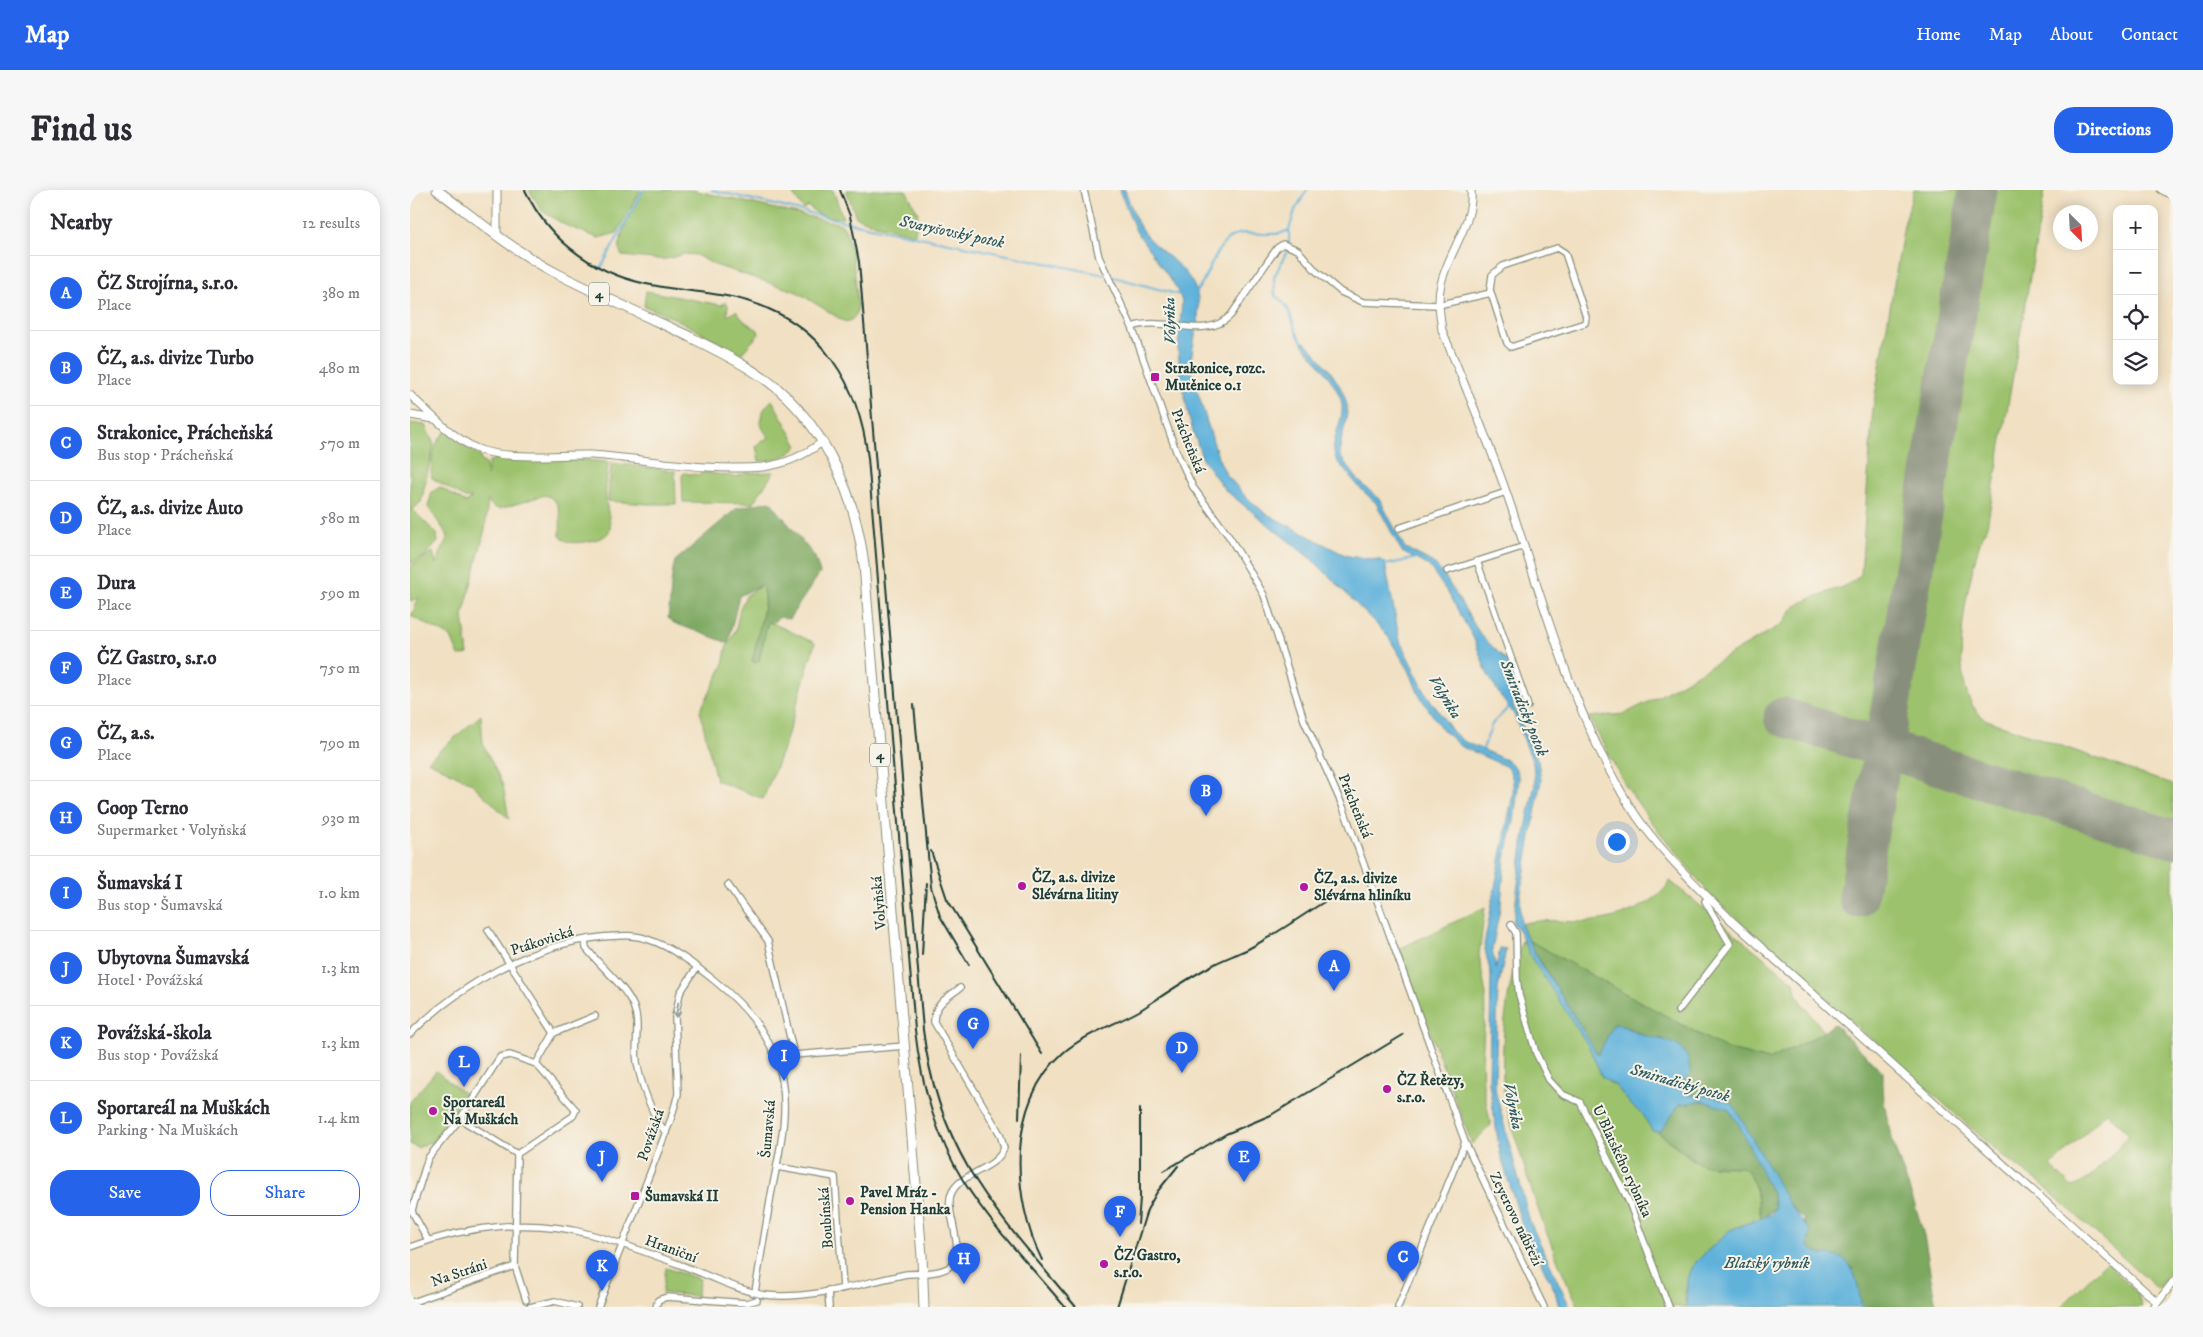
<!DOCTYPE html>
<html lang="en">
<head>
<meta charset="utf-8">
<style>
	body { margin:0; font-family:"IM FELL DW Pica",serif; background:#f7f7f7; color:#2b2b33 }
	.controls { position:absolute; right:15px; top:15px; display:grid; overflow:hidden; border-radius:10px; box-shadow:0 2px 12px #0003 }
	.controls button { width:45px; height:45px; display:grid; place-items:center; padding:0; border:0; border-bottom:1px solid #e1e1e2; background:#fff; color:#2b2b33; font:25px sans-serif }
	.compass { position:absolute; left:1643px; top:15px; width:45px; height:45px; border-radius:50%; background:#fff; box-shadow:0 2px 12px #0003; rotate:156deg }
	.you { position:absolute; left:1206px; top:651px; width:18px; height:18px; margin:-12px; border:4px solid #fff; border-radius:50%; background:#1a73e8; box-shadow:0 0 0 8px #1a73e833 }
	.badge { display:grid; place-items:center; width:32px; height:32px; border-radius:50%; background:#2563eb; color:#fff; font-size:16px; font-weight:700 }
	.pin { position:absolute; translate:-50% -41px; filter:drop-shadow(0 1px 2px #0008) }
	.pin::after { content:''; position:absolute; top:26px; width:18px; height:15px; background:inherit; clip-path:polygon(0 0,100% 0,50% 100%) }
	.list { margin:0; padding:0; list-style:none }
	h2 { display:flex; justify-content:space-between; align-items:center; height:65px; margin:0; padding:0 20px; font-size:21px }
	h2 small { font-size:16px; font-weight:400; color:#7c7c81 }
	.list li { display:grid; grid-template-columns:32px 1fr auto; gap:15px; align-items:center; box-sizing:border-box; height:75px; padding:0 20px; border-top:1px solid #e1e1e2 }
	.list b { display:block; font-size:19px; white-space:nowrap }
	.list p { margin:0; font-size:16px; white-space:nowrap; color:#7c7c81 }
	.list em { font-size:16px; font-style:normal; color:#7c7c81 }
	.actions { display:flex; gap:10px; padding:15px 20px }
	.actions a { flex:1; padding:11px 0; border:1px solid #2563eb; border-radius:20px; text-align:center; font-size:18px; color:#2563eb }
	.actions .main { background:#2563eb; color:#fff }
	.icon { flex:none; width:28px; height:28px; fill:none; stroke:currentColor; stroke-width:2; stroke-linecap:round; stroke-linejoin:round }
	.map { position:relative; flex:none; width:1763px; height:1117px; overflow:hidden; border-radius:20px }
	header { display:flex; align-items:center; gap:30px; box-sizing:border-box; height:70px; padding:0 25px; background:#2563eb; color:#fff }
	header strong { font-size:24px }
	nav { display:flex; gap:28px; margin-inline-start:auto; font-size:18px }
	.intro { display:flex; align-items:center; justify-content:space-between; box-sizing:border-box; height:120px; padding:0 30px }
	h1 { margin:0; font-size:35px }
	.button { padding:12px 22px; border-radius:20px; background:#2563eb; color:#fff; font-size:18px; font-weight:700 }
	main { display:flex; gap:30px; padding:0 30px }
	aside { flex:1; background:#fff; border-radius:20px; box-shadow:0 2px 12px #0003 }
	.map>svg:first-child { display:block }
	.green { fill:#9cc26d; stroke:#5e8050; fill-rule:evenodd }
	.forest { fill:#7da860; stroke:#4e724a }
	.water { fill:#60b2db; stroke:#407888 }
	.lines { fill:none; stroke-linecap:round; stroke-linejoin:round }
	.stream { stroke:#60b2db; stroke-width:2 }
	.runway { stroke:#888e7b; stroke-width:39 }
	.minor-casing { stroke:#888e7b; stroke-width:8 }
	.tertiary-casing { stroke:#888e7b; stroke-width:9 }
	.primary-casing { stroke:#888e7b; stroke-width:11 }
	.minor { stroke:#fff; stroke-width:5.5 }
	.tertiary { stroke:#fff; stroke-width:7 }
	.primary { stroke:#fff; stroke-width:9 }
	.rail { stroke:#1f3d34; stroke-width:2 }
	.oneway { stroke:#8f9e9a }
	.poi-dot { fill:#b5179e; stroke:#f7f3e8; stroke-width:2 }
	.labels { text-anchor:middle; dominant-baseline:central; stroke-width:4; stroke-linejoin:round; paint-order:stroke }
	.shield { fill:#f7f3e8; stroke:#60746a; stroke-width:1 }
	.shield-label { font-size:14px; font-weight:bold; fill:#1f3d34 }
	.poi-label { font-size:15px; font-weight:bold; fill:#1f3d34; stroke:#f7f3e8; text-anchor:start }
	.street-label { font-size:15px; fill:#1f3d34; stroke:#f7f3e8 }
	.water-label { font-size:16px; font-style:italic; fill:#2f5a5e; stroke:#f7f3e8 }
</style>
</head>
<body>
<header>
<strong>Map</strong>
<nav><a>Home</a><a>Map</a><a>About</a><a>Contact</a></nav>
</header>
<div class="intro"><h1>Find us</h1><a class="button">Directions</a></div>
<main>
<aside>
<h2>Nearby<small>12 results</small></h2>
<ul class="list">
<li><span class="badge">A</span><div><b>ČZ Strojírna, s.r.o.</b><p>Place</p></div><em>380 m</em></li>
<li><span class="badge">B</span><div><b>ČZ, a.s. divize Turbo</b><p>Place</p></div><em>480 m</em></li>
<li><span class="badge">C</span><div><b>Strakonice, Prácheňská</b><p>Bus stop · Prácheňská</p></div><em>570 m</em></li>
<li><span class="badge">D</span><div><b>ČZ, a.s. divize Auto</b><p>Place</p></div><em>580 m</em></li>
<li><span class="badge">E</span><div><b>Dura</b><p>Place</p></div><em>590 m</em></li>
<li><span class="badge">F</span><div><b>ČZ Gastro, s.r.o</b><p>Place</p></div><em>750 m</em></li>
<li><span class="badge">G</span><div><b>ČZ, a.s.</b><p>Place</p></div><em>790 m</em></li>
<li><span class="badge">H</span><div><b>Coop Terno</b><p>Supermarket · Volyňská</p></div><em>930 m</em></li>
<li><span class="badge">I</span><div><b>Šumavská I</b><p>Bus stop · Šumavská</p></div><em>1.0 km</em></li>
<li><span class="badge">J</span><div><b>Ubytovna Šumavská</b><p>Hotel · Povážská</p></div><em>1.3 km</em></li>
<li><span class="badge">K</span><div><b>Povážská-škola</b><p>Bus stop · Povážská</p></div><em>1.3 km</em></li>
<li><span class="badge">L</span><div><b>Sportareál na Muškách</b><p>Parking · Na Muškách</p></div><em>1.4 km</em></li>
</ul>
<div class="actions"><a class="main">Save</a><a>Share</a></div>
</aside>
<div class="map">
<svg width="1763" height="1117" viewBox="0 0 1763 1117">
	<rect width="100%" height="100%" fill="#f7f3e8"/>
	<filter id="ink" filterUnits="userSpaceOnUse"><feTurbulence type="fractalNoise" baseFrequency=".02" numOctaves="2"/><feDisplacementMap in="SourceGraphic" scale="10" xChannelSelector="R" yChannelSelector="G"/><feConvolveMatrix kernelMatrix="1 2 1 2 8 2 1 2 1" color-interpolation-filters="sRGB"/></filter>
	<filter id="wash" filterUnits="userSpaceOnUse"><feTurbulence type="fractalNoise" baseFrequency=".0096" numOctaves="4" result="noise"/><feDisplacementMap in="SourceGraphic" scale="20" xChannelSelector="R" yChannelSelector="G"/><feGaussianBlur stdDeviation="1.12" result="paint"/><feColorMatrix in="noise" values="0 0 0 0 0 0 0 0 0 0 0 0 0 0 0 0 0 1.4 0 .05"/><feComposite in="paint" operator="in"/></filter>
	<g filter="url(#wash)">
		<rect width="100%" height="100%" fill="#f1e0c2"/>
		<g class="green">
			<polygon points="119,0 231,0 207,43 188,48 155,35 132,21"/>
			<path d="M234 0H283L431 34C443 45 446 99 448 116 447 124 444 131 435 132L387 102 305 75 286 65 274 64 257 69H243L212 66C202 52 227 13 234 0Z"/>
			<path d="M380 0H423L433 28C420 27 407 26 398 16L394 20Z"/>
			<polygon points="436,0 496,0 508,23 505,44 466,35 446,27"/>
			<path d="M1504 0H1635L1576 342 1574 341C1559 382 1530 503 1577 530L1763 595V1078L1748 1099 1628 991 1593 966 1550 928 1302 707 1239 629 1215 595 1179 527 1214 524 1246 508 1374 433C1377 428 1380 420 1385 417 1404 402 1436 402 1451 384L1463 218 1494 35ZM1697 922 1719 945C1707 958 1679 994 1662 997L1641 976Z"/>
			<polygon points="236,101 311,115 316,112 318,115 317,126 326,121 334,131 348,140 349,144 331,164 266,129 234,116"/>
			<path d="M362 210 388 256C379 267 363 271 349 271L346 256 359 247C346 233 349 223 362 210Z"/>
			<polygon points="0,233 15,235 24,254 11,312 3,320 27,344 28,352 14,367 0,374"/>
			<path d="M36 242 70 266 71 271 76 274 77 286 79 272 86 268H150L198 272C197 284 195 299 196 311 200 338 209 346 175 352 165 353 157 354 150 346 150 330 154 311 135 305L90 319 83 317 78 310 75 339 53 426 58 464 49 466 41 447 1 426 9 408 0 411V377L23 362 26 374 38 346 18 317 22 302 30 297 56 313 61 308H55L22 288C19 276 24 249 36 242Z"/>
			<polygon points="201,273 265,281 266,314 238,314 198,311"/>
			<polygon points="293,282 326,287 335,283 364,282 343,313 273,312 272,285 274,283 288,285"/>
			<path d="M352 395C359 408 346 455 343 471H349L358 431 405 453 375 554 353 609 306 590 290 521 313 476 316 458 326 439 330 418 336 406Z"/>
			<polygon points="71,525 73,554 93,595 99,629 61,593 18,571"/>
			<path d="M1260 691 1384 792 1386 804 1414 842 1359 870 1316 859 1118 750 1111 734C1133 728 1151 732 1173 732 1197 731 1221 724 1242 710 1249 705 1256 699 1260 691Z"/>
			<polygon points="1075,717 1069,765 1076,805 1072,870 1073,897 1081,935 1062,954 989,759"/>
			<path d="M1112 750 1179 857 1198 892 1206 896 1222 916 1233 924 1242 941 1248 942 1283 970 1307 977H1331L1338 981 1346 999 1351 1028 1320 1040 1288 1070 1281 1078 1275 1103 1276 1117H1169C1145 1069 1127 1020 1112 969 1104 943 1094 915 1093 888 1091 840 1098 795 1112 750Z"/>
			<polygon points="26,881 57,906 33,937 23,955 19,952 8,958 0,954 0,912"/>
			<polygon points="1696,1072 1727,1103 1732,1117 1651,1117"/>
			<polygon points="256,1078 290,1089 286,1106 252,1103"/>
		</g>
		<g class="forest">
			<path d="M360 311 405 367 410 383 379 429 370 427 362 433 358 432 349 471 345 473 342 471 355 413 352 395 329 406 318 453 264 433 258 428C261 409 260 388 265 371L327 318Z"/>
			<path d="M1118 750 1316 859 1359 870 1411 844 1424 834 1473 882C1471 943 1498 985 1513 1042 1519 1067 1520 1092 1527 1117H1452L1442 1077 1436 1071 1401 1061 1398 1056 1394 1030 1380 1015 1342 950 1314 909 1294 905H1278L1253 849C1235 851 1221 835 1204 834L1188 866Z"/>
			<path d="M1293 911C1301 913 1313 914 1319 921 1334 936 1363 997 1365 1019L1351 1028 1346 999 1338 981 1331 977 1291 975 1248 942 1252 939 1270 914Z"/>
		</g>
		<g class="water">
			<path d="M709 0H715C721 16 726 35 738 48 755 66 784 81 788 109 791 134 780 156 781 181L808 267 816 284 835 306 855 323 929 362 938 366 970 370 975 373 990 451 1015 502 1043 542 1053 551 1098 571 1105 577 1109 589 1104 631 1095 668 1091 714 1082 759 1086 778 1090 758 1096 759 1088 799 1085 893 1086 904 1120 1032 1160 1117H1149L1145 1101 1112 1035 1090 963 1079 893 1081 785 1074 755 1103 603V590L1100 581 1095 576 1050 556 1031 538 1009 505 999 480 977 445 906 373 815 300 793 270 780 232 771 189 768 160 772 112 768 100 726 41Z"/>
			<path d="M893 151C908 163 938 200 937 219 937 236 929 249 930 266L949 291 970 310 995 358 1022 372 1034 385 1070 444 1101 475 1105 493 1103 515 1128 571 1131 590 1110 708 1111 734 1124 762 1188 865 1204 834C1214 835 1220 840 1229 844 1255 852 1281 849 1280 885L1273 891V897L1278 905C1294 905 1309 906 1323 914L1380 1015 1400 1041 1398 1056C1407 1068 1427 1062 1437 1072 1447 1081 1449 1104 1452 1117H1276L1277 1089 1281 1078 1288 1070 1320 1040 1361 1024 1365 1019 1363 1005 1328 933 1318 919 1293 911 1270 914 1252 939 1248 942 1242 941 1233 924 1222 916 1206 896 1192 887 1179 857 1122 769 1107 737 1103 734 1113 654 1125 593 1123 573 1104 524 1091 507 1077 483 1064 449 1038 403 1019 376 992 362 966 313 950 298 927 271C917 252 934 234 932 215 931 199 903 165 892 154Z"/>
		</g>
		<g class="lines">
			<g class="stream">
				<polyline points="302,0 441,33 695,85"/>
				<polyline points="191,78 233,0"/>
				<polyline points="700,86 770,105"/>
				<path d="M785 103C801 86 805 45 834 43 849 43 866 47 879 40"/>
				<path d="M894 154C879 138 886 118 865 106L864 87 879 57V40L885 20 897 0"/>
				<polyline points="975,375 1007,368"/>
				<polyline points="1073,559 1082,534 1099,517"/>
			</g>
			<g class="runway">
				<polyline points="1373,527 1763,649"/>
				<polyline points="1448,708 1568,0"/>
			</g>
		</g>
	</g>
	<g filter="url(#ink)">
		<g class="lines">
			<defs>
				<g id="minor">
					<polyline points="674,0 689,67 722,137 766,261 783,297 820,348 854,405 894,530 933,617 1055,952 1134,1117"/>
					<polyline points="1751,0 1763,6"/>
					<polygon points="1147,58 1155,63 1176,127 1175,133 1101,157 1097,153 1080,100 1082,85 1093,76"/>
					<path d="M722 137C755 125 795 152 821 125L867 58 873 54 888 60 906 81 931 102 953 112 1028 115 1081 103"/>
					<polyline points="989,338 1096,302"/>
					<polyline points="1067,371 1118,516"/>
					<polyline points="1037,381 1115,356"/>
					<polyline points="318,695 358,751 384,865"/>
					<polyline points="1101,735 1106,743 1107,788 1109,805 1126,863 1139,890 1152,904 1170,912 1219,1012 1259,1117"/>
					<polyline points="78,740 144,843"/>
					<path d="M175 750 176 758C190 776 214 795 223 815 231 833 224 853 227 872 231 895 242 925 256 943"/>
					<polyline points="1268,821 1320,754 1295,711 1299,708"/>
					<path d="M0 844C51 794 120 755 192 747 208 746 223 744 237 749 262 757 285 775 305 791 331 812 357 841 368 874 382 916 369 963 361 1005 356 1037 350 1070 345 1102"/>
					<polyline points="126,874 144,843 185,826"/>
					<polyline points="368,874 384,865 495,856"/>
					<polyline points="107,964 105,1076 116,1110"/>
					<polyline points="367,977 425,987 433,1097"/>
					<polyline points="0,1018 18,1050"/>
					<polyline points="2,1020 18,968 50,929 90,867 100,865 126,874 166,920 163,926 107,964 50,929"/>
					<path d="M0 1057C55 1036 121 1028 179 1044 212 1053 244 1065 276 1077 297 1085 335 1103 355 1105 402 1110 452 1093 497 1084 552 1083 552 1074 541 1024 540 1017 538 1009 542 1002 552 982 586 980 594 958L590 944 524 832C523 815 538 807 550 798"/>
					<polyline points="418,1100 419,1117"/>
					<polyline points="0,1113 105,1076"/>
					<polyline points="120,1117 145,1111 167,1117"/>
					<polyline points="188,1117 261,929 268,904 265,827 270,803 287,777"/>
					<polyline points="246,1117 248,1110 257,1107 336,1113 347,1110"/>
					<polyline points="988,1117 1055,952"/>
				</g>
				<g id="tertiary">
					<polyline points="87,0 87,44"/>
					<path d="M1061 0C1064 34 1038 62 1031 94 1027 110 1030 124 1032 140 1056 198 1081 256 1101 316 1135 417 1163 524 1219 615 1247 659 1286 695 1322 731L1747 1112"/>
					<path d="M0 205C19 223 41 246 65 258 94 271 149 264 182 265 238 269 298 282 353 277 376 274 394 266 412 252"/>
					<polyline points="0,225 24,229"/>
					<polyline points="1744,1117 1763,1092"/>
				</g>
				<path id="primary" d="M27 0C65 28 102 60 144 82 187 104 231 124 274 144 306 160 340 176 368 199 419 244 446 309 454 375L512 1066 514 1117"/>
			</defs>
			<use href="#minor" class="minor-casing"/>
			<use href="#tertiary" class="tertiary-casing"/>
			<use href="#primary" class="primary-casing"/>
			<use href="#minor" class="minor"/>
			<use href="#tertiary" class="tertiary"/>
			<use href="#primary" class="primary"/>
			<g class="rail">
				<path d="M115 0C140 54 190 87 247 96 277 102 308 102 337 111 412 133 449 194 458 268L505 840C511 894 525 945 554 992 582 1037 621 1076 655 1117"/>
				<path d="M430 0 440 26 449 72 513 840C529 966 588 1024 666 1117"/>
				<polyline points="504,515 521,697 530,726 559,775"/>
				<polyline points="521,661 537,709 632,864"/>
				<polyline points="512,765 516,693"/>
				<polyline points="609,928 611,866"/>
				<polyline points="754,981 816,944 861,925 993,845"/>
				<polyline points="728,1034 730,1008 730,919"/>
				<path d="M632 1070C601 1008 597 912 653 863 675 844 704 835 729 821 752 806 775 790 799 777 812 769 827 765 840 758 866 744 890 727 914 712"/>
				<polyline points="707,1117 737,1020 747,1002 768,976"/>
			</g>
		</g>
		<defs><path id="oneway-shaft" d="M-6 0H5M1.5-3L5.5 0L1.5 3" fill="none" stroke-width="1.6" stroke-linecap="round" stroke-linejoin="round" transform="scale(1.25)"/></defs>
		<use class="oneway" href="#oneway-shaft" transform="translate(267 820) rotate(100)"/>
	</g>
	<g class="poi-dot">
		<rect x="740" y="182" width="10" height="10" rx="2.5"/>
		<circle cx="612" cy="696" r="5"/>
		<circle cx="894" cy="697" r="5"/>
		<circle cx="977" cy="899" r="5"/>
		<circle cx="23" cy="921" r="5"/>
		<rect x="220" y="1001" width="10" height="10" rx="2.5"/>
		<circle cx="440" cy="1011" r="5"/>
		<circle cx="694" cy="1074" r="5"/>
	</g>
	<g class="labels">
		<g class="shield">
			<rect x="179" y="92.5" width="20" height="23" rx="4"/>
			<rect x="460" y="553.5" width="20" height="23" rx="4"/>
		</g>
		<g class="shield-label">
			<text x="189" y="104">4</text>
			<text x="470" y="565">4</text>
		</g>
		<g class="poi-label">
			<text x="755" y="178">Strakonice, rozc.<tspan x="755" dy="17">Mutěnice 0.1</tspan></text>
			<text x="622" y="687">ČZ, a.s. divize<tspan x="622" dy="17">Slévárna litiny</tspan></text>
			<text x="904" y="688">ČZ, a.s. divize<tspan x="904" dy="17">Slévárna hliníku</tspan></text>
			<text x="987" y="890">ČZ Řetězy,<tspan x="987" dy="17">s.r.o.</tspan></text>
			<text x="33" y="912">Sportareál<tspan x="33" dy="17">Na Muškách</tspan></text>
			<text x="450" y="1002">Pavel Mráz -<tspan x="450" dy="17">Pension Hanka</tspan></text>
			<text x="235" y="1006">Šumavská II</text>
			<text x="704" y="1065">ČZ Gastro,<tspan x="704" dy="17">s.r.o.</tspan></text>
		</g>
		<g class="street-label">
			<text transform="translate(778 251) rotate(68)">Prácheňská</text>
			<text transform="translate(945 616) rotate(68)">Prácheňská</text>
			<text transform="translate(469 713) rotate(-95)">Volyňská</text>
			<text transform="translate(132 751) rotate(-18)">Ptákovická</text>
			<text transform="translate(358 939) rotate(-85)">Šumavská</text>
			<text transform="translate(241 945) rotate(-71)">Povážská</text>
			<text transform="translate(1212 971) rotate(65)">U Blatského rybníka</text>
			<text transform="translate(416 1028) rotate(-94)">Boubínská</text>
			<text transform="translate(1106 1029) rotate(64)">Zeyerovo nábřeží</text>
			<text transform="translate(261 1059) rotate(20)">Hraniční</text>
			<text transform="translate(49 1083) rotate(-19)">Na Stráni</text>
		</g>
		<g class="water-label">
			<text transform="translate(542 42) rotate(12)">Svaryšovský potok</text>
			<text transform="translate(760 131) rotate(-92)">Volyňka</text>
			<text transform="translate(1035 507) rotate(58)">Volyňka</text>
			<text transform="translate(1114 518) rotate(68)">Smiradický potok</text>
			<text transform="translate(1270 893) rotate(16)">Smiradický potok</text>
			<text transform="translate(1103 916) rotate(78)">Volyňka</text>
			<text x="1357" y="1073">Blatský rybník</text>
		</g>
	</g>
</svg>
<div class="controls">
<button>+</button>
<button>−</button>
<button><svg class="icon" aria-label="locate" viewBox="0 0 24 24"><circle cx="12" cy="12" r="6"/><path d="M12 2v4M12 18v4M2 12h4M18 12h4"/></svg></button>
<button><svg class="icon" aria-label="layers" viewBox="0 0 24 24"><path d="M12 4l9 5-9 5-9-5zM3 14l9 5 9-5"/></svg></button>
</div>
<svg class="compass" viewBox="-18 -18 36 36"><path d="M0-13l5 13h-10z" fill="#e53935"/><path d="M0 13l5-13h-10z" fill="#7c7c81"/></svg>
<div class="you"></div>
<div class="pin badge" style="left:924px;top:801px">A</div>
<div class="pin badge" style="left:796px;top:626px">B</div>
<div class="pin badge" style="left:993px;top:1092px">C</div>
<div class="pin badge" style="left:772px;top:883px">D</div>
<div class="pin badge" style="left:834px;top:992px">E</div>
<div class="pin badge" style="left:710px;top:1047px">F</div>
<div class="pin badge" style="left:563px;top:859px">G</div>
<div class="pin badge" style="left:554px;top:1094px">H</div>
<div class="pin badge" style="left:374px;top:891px">I</div>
<div class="pin badge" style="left:192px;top:992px">J</div>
<div class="pin badge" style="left:192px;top:1101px">K</div>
<div class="pin badge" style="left:54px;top:897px">L</div>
</div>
</main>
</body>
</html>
